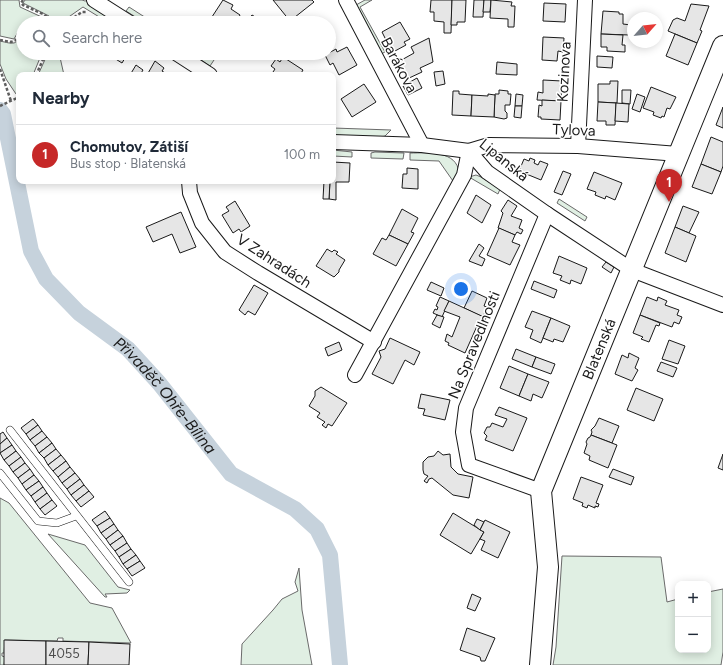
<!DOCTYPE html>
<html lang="en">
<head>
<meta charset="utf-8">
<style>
	body { margin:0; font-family:Figtree,sans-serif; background:#f6f6f7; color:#1f2937 }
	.controls { position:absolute; right:12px; bottom:12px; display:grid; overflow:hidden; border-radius:8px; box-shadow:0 2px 10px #0003 }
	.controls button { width:36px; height:36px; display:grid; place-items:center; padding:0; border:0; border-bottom:1px solid #e0e1e3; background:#fff; color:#1f2937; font:20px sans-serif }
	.compass { position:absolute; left:627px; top:12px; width:36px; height:36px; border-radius:50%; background:#fff; box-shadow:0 2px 10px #0003; rotate:63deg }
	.you { position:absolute; left:461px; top:289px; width:14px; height:14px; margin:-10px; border:3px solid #fff; border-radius:50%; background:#1a73e8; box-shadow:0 0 0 6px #1a73e833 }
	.badge { display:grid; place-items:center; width:26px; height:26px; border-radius:50%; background:#c62828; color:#fff; font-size:13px; font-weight:700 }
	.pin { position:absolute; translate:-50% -33px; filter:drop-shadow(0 1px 2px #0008) }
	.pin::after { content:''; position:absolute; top:21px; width:14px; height:12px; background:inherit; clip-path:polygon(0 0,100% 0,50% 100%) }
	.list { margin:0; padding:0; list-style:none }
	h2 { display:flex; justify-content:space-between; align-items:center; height:52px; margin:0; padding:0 16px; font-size:17px }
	h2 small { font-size:13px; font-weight:400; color:#747a83 }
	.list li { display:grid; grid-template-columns:26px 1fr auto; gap:12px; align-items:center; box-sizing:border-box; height:60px; padding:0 16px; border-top:1px solid #e0e1e3 }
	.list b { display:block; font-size:15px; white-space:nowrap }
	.list p { margin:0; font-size:13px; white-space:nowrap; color:#747a83 }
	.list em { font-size:13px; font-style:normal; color:#747a83 }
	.icon { flex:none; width:22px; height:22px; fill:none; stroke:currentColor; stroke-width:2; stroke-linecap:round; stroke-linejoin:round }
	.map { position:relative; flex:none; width:723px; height:665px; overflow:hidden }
	.search { position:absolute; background:#fff; box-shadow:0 2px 10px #0003; left:16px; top:16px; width:320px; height:44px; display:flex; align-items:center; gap:10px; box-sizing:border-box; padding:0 14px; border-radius:22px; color:#747a83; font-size:15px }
	.panel { position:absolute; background:#fff; box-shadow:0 2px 10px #0003; left:16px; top:72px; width:320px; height:112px; border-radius:8px }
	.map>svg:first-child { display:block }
	.green { fill:#e0efe3; stroke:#6a6a6a }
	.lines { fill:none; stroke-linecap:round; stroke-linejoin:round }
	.canal { stroke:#c6d2dc; stroke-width:16 }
	.building { fill:#e6e6e6; stroke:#1a1a1a }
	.lane-casing { stroke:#1a1a1a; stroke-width:8 }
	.street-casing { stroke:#1a1a1a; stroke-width:16 }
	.secondary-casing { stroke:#1a1a1a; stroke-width:22 }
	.path { stroke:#5f5f5f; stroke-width:2.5; stroke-dasharray:3 2; stroke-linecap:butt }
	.lane { stroke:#fff; stroke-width:7 }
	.street { stroke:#fff; stroke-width:14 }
	.secondary { stroke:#fff; stroke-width:20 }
	.labels { text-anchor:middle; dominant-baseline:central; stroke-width:3; stroke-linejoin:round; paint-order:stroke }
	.number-label { font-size:13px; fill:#4d4d4d }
	.street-label { font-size:15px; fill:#1a1a1a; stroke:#fff }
	.water-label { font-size:16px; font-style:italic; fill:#1a1a1a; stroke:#fff }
</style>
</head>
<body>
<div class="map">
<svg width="723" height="665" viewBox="0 0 723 665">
	<rect width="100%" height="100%" fill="#fff"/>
	<g class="green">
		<polygon points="0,0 19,0 20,7 46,19 48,23 23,23 14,39 0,36"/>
		<polygon points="25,0 82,0 85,1 89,0 127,23 109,23 83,7 60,23 53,23 49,16 23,3"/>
		<polygon points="365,0 372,0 360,7 385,52 381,54 356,5"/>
		<polygon points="129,7 154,23 145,23 126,11"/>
		<path d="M23 32V53H42L33 75H19V93L16 94 6 79 0 64V41C13 44 17 46 23 32Z"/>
		<polygon points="48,53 59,53 64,75 38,75"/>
		<polygon points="191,53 202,53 214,60 210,66"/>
		<polygon points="333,128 391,130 385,136 381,137 333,136"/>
		<polygon points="333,150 352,152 352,157 333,156"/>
		<polygon points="375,152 404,153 403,159 371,158 371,153"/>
		<path d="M410 153C428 153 457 150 459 173L453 181 439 161 410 160Z"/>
		<polygon points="476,175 481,177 500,189 498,194 469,177"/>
		<polygon points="559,199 587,217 585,221 557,203"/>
		<polygon points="0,498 9,503 90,603 112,608 131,643 63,641 63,638 58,638 57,641 5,640 4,653 2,653 2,656 5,657 4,665 0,665"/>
		<polygon points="48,534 85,545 118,587 130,590 127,593 105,594 107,597 105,597"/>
		<polygon points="562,556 661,557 667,602 678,599 678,650 708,650 708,592 723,589 723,652 721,665 553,665 556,647"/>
		<polygon points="299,568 302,610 312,665 241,665 242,644 273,610 282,599 298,591 295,582"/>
	</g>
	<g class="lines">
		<path class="canal" id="s1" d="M0 110 3 114 31 251 46 279 79 313 128 349 159 383 231 474 295 509 317 529 330 555 340 665"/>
	</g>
	<g class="building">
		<polygon points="223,0 233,5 231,9 240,15 236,23 208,23"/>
		<polygon points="273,0 312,0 314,2 290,21"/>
		<polygon points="431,0 452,0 451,33 444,33 444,22 434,21 434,12 430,12"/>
		<polygon points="452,0 466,0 465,22 457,22 457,25 451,25"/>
		<polygon points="474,0 484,0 483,17 473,17"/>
		<polygon points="484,0 494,0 491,0 490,12 483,12"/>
		<polygon points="491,0 512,2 511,6 515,6 514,27 508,27 508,19 490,18"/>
		<polygon points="544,3 566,4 565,22 543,21"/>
		<polygon points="691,4 709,6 700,30 702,31 697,43 668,31 673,20 677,18 685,21"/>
		<polygon points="603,11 619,12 619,14 623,14 623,24 631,25 630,35 601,34"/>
		<polygon points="252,15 262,21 260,23 246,23"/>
		<polygon points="400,22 410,39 404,42 406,45 395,51 393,47 390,48 382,32"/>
		<polygon points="601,34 623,35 622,45 625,45 625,52 607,51 607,47 601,47"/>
		<polygon points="675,34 697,43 688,65 666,56"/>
		<polygon points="543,37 564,38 563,52 558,51 557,61 542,60"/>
		<polygon points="429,38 433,62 420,68 422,72 407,79 398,62 414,53 411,47"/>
		<polygon points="347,47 357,65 339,75 333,63 330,65 325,55 336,49 337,52"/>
		<polygon points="106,53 128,53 122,63"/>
		<polygon points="597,56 613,57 612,68 597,67"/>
		<polygon points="283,57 303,70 300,75 271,75 275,69 271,66 276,59 280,62"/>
		<polygon points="155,61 164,68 162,71 168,75 147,75"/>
		<polygon points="497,62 517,64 517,75 496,74"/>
		<polygon points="136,65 143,70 140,75 130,75"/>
		<polygon points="443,71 445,84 436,86 434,72"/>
		<polygon points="417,78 422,88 408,95 403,86"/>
		<polygon points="543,80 562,81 561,101 537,100 538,92 543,93"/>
		<polygon points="610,81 618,81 617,103 598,102 598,84 610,84"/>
		<polygon points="364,84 376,102 352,117 341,99"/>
		<polygon points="651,87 676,97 670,109 667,108 664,117 662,116 661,118 653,115 654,112 643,108"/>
		<polygon points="499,90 508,91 508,94 511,94 510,105 505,105 505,111 507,113 507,118 504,119 494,117 495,94 499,94"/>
		<polygon points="622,90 631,90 630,104 622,103"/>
		<polygon points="453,91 459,91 459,94 472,95 471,116 452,115"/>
		<polygon points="488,94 495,95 494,117 471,116 472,95 488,96"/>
		<polygon points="516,94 523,95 522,106 515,106"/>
		<polygon points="637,94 645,97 640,112 632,109"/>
		<polygon points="542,100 561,101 560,120 541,119 541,117 538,117 539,105 542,106"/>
		<polygon points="598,102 616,103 615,125 606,125 606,121 597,121"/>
		<polygon points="616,103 629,104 628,122 615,121"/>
		<polygon points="515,106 522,106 521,118 514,117"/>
		<polygon points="723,107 723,128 716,125"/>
		<polygon points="711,137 723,142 723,166 721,172 701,164"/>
		<polygon points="530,158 535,160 534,163 538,165 540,161 548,164 541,180 519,171 524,159 529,161"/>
		<polygon points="333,162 350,163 349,182 336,182 336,200 329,199 330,181 333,181"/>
		<polygon points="701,164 721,172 712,194 692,187"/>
		<polygon points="407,168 418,169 418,189 402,188 403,174 407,174"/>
		<polygon points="563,171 571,174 562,195 554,192"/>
		<polygon points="594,172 622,183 615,200 606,196 605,199 595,195 596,192 587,189"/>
		<polygon points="318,181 330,181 329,199 323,199 324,181"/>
		<polygon points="476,195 491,205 482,223 467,213"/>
		<polygon points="508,200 517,206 511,216 522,220 519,228 523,230 521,234 517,232 515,235 498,228 503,213 501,211"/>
		<polygon points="235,201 250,226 241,232 239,229 233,233 222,215 229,211 226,207"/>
		<polygon points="683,206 699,212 689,233 675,227"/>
		<polygon points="402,209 418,218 411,232 414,233 408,244 389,235"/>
		<polygon points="181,212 196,247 180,253 172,234 153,242 146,227"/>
		<polygon points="675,227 696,236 686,262 665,253"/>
		<polygon points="499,228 515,235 512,242 520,245 510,265 487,255"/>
		<polygon points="389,235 408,244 396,266 373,254 382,238 386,240"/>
		<polygon points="479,244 484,248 479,256 485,259 482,266 469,261"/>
		<polygon points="327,249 332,252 334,250 338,252 336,254 345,260 339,270 339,272 334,277 316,266"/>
		<polygon points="559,256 587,268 581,284 571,280 570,284 560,280 562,276 553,273"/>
		<polygon points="606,262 614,267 611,273 602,267"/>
		<polygon points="534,281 557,290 554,298 531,289"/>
		<polygon points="431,282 444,288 441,296 427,290"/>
		<polygon points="254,285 268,293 255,315 248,311 245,315 239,310"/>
		<polygon points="472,291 487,298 484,306 487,307 483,317 464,308"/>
		<polygon points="440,297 449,301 442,317 433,313 435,309 437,310 438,307 436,306"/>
		<polygon points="647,297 657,301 658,297 667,301 665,305 679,310 677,315 682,317 679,324 674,322 672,327 640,315"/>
		<polygon points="449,301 486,318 482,328 477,326 465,353 448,345 449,343 445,341 447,334 452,337 460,317 444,311"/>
		<polygon points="532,311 551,318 541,343 530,338 533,330 525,327"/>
		<polygon points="437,315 444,317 440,328 432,324"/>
		<polygon points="640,315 660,323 659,326 656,325 649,342 641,339 643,337 633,333"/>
		<polygon points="551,318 570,326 563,342 554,339 553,342 543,338"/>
		<polygon points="390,338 420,352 414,365 405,360 393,384 372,374 381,357 379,351 385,349"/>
		<polygon points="669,340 685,346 678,364 662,359"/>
		<polygon points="339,342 342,350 328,356 325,348"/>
		<polygon points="516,349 536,357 532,367 512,359"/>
		<polygon points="629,353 639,358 635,368 638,370 632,381 615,374 622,355 628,358"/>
		<polygon points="536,357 555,364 551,374 532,367"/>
		<polygon points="661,362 677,368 673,377 657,371"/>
		<polygon points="509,366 528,374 519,396 500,388"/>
		<polygon points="528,374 549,382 542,398 533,394 531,401 519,396"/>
		<polygon points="321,387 347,403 332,426 328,424 326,428 322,425 325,422 317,417 320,413 309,406 315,396 315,391"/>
		<polygon points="636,388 663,399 654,421 627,410"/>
		<polygon points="421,394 450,400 445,420 423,415 425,409 418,408"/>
		<polygon points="499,407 527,418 513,451 485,440 487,436 484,433 487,427 490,427 492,423 503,427 507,419 495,415"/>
		<polygon points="599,418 619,426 612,443 591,435 592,432 591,430 595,426"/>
		<polygon points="33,419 38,425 26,434 21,428"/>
		<polygon points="38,425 42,431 30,440 26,434"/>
		<polygon points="42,431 47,437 35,446 30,440"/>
		<polygon points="3,432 7,438 0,444 0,434"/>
		<polygon points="591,435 617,445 608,468 589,460 590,456 584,453 587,444 586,442 588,438 590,437"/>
		<polygon points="47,437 52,443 39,453 35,446"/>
		<polygon points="7,438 12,445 0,453 0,444"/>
		<polygon points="52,443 56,449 44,458 39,453"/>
		<polygon points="12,445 16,451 4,460 0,453"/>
		<polygon points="56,449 61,455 48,465 44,458"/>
		<polygon points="16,451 21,457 9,466 4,460"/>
		<polygon points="438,451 443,455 450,454 451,467 458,474 473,477 469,498 453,495 432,478 429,479 427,483 424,481 428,476 424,474 423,470 423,462 428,457 434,456"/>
		<polygon points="723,454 723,470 718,468"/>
		<polygon points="61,455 66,461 53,471 48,465"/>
		<polygon points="21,457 25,463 13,472 9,466"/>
		<polygon points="66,461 70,467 58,477 53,471"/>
		<polygon points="25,463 30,469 18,478 13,472"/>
		<polygon points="70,467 75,473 62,483 58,477"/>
		<polygon points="30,469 34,475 22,484 18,478"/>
		<polygon points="613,469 634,477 631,485 609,477"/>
		<polygon points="75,473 80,479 67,489 62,483"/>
		<polygon points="34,475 39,481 26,490 22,484"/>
		<polygon points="581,477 603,485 596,503 599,504 598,507 595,506 595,508 588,505 587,508 582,506 583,503 573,499"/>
		<polygon points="80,479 84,485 71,495 67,489"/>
		<polygon points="39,481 43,487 31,496 26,490"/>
		<polygon points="84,485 89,491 76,501 71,495"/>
		<polygon points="43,487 47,493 35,502 31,496"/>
		<polygon points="89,491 94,497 81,507 76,501"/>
		<polygon points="47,493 52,500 40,509 35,502"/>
		<polygon points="52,500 57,506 45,515 40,509"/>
		<polygon points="105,511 110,518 97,526 92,520"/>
		<polygon points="453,513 484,532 471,554 440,535"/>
		<polygon points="110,518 114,524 101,533 97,526"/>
		<polygon points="477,519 484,522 480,530 474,525"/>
		<polygon points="485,520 510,532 498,558 481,550 485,541 480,539 484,532 480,530"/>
		<polygon points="114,524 118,530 106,539 101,533"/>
		<polygon points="118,530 123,536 110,545 106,539"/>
		<polygon points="123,536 127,543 115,551 110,545"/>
		<polygon points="127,543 131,549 119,557 115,551"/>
		<polygon points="131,549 136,555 123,564 119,557"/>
		<polygon points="136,555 140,561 127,569 123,564"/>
		<polygon points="140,561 145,568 132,576 127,569"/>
		<polygon points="472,594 481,598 475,611 467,608"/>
		<polygon points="467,628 495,638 485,661 481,661 480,657 460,650"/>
		<polygon points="4,640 46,641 46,665 4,665"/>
		<polygon points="46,641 89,642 88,665 46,665"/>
		<polygon points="89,642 130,644 129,665 88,665"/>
	</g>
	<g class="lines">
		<defs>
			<g id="lane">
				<polyline points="10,430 129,582"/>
				<polyline points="0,473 38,521 57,523 76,516"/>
			</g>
			<g id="street">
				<polyline points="94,0 130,23"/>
				<polyline points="346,0 422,145"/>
				<polyline points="176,53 210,75"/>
				<polyline points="333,142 422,145 469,151 487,172 547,214 632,270 723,305"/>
				<polyline points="578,146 585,0"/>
				<polyline points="469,151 489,145 578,146 678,154"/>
				<polyline points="189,181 190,193 202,223 225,252 258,273 374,342"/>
				<polyline points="355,375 464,175 469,151"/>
				<polyline points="541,491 469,465 463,432 466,408 547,214"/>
			</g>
			<g id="secondary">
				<path id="s2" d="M540 665 548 567 541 491 723 46"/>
			</g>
		</defs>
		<use href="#lane" class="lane-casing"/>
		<use href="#street" class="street-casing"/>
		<use href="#secondary" class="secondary-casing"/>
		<g class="path">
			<polyline points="23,0 21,3 23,5 43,14 50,19 51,23"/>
			<polyline points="66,23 82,12 86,12"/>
			<polyline points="0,40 11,42 16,40 23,28"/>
			<polyline points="154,53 162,58"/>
			<polyline points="0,69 11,101"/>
			<polyline points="36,75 46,53"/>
			<polyline points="0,106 19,97"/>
		</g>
		<use href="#lane" class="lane"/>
		<use href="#street" class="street"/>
		<use href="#secondary" class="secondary"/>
	</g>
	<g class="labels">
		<g class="number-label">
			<text x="64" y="653">4055</text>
		</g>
		<g class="street-label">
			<text transform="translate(399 65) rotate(62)">Barákova</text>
			<text transform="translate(564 72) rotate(-87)">Kozinova</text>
			<text transform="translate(574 130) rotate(2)">Tylova</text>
			<text transform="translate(504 160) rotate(39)">Lipanská</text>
			<text transform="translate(274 261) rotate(33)">V Zahradách</text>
			<text transform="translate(474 345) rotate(-68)">Na Spravedlnosti</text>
			<text stroke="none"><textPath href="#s2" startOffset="328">Blatenská</textPath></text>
		</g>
		<g class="water-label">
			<text stroke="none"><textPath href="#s1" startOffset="344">Přivaděč Ohře-Bílina</textPath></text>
		</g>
	</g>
</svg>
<div class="controls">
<button>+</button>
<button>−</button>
</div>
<svg class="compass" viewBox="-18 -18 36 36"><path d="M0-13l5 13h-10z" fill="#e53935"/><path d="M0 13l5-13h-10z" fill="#747a83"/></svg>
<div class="you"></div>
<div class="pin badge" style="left:669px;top:202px">1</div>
<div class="search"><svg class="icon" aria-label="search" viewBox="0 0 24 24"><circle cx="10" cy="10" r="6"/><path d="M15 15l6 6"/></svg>Search here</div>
<section class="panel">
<h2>Nearby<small></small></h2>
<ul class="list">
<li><span class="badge">1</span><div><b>Chomutov, Zátiší</b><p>Bus stop · Blatenská</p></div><em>100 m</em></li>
</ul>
</section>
</div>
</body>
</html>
